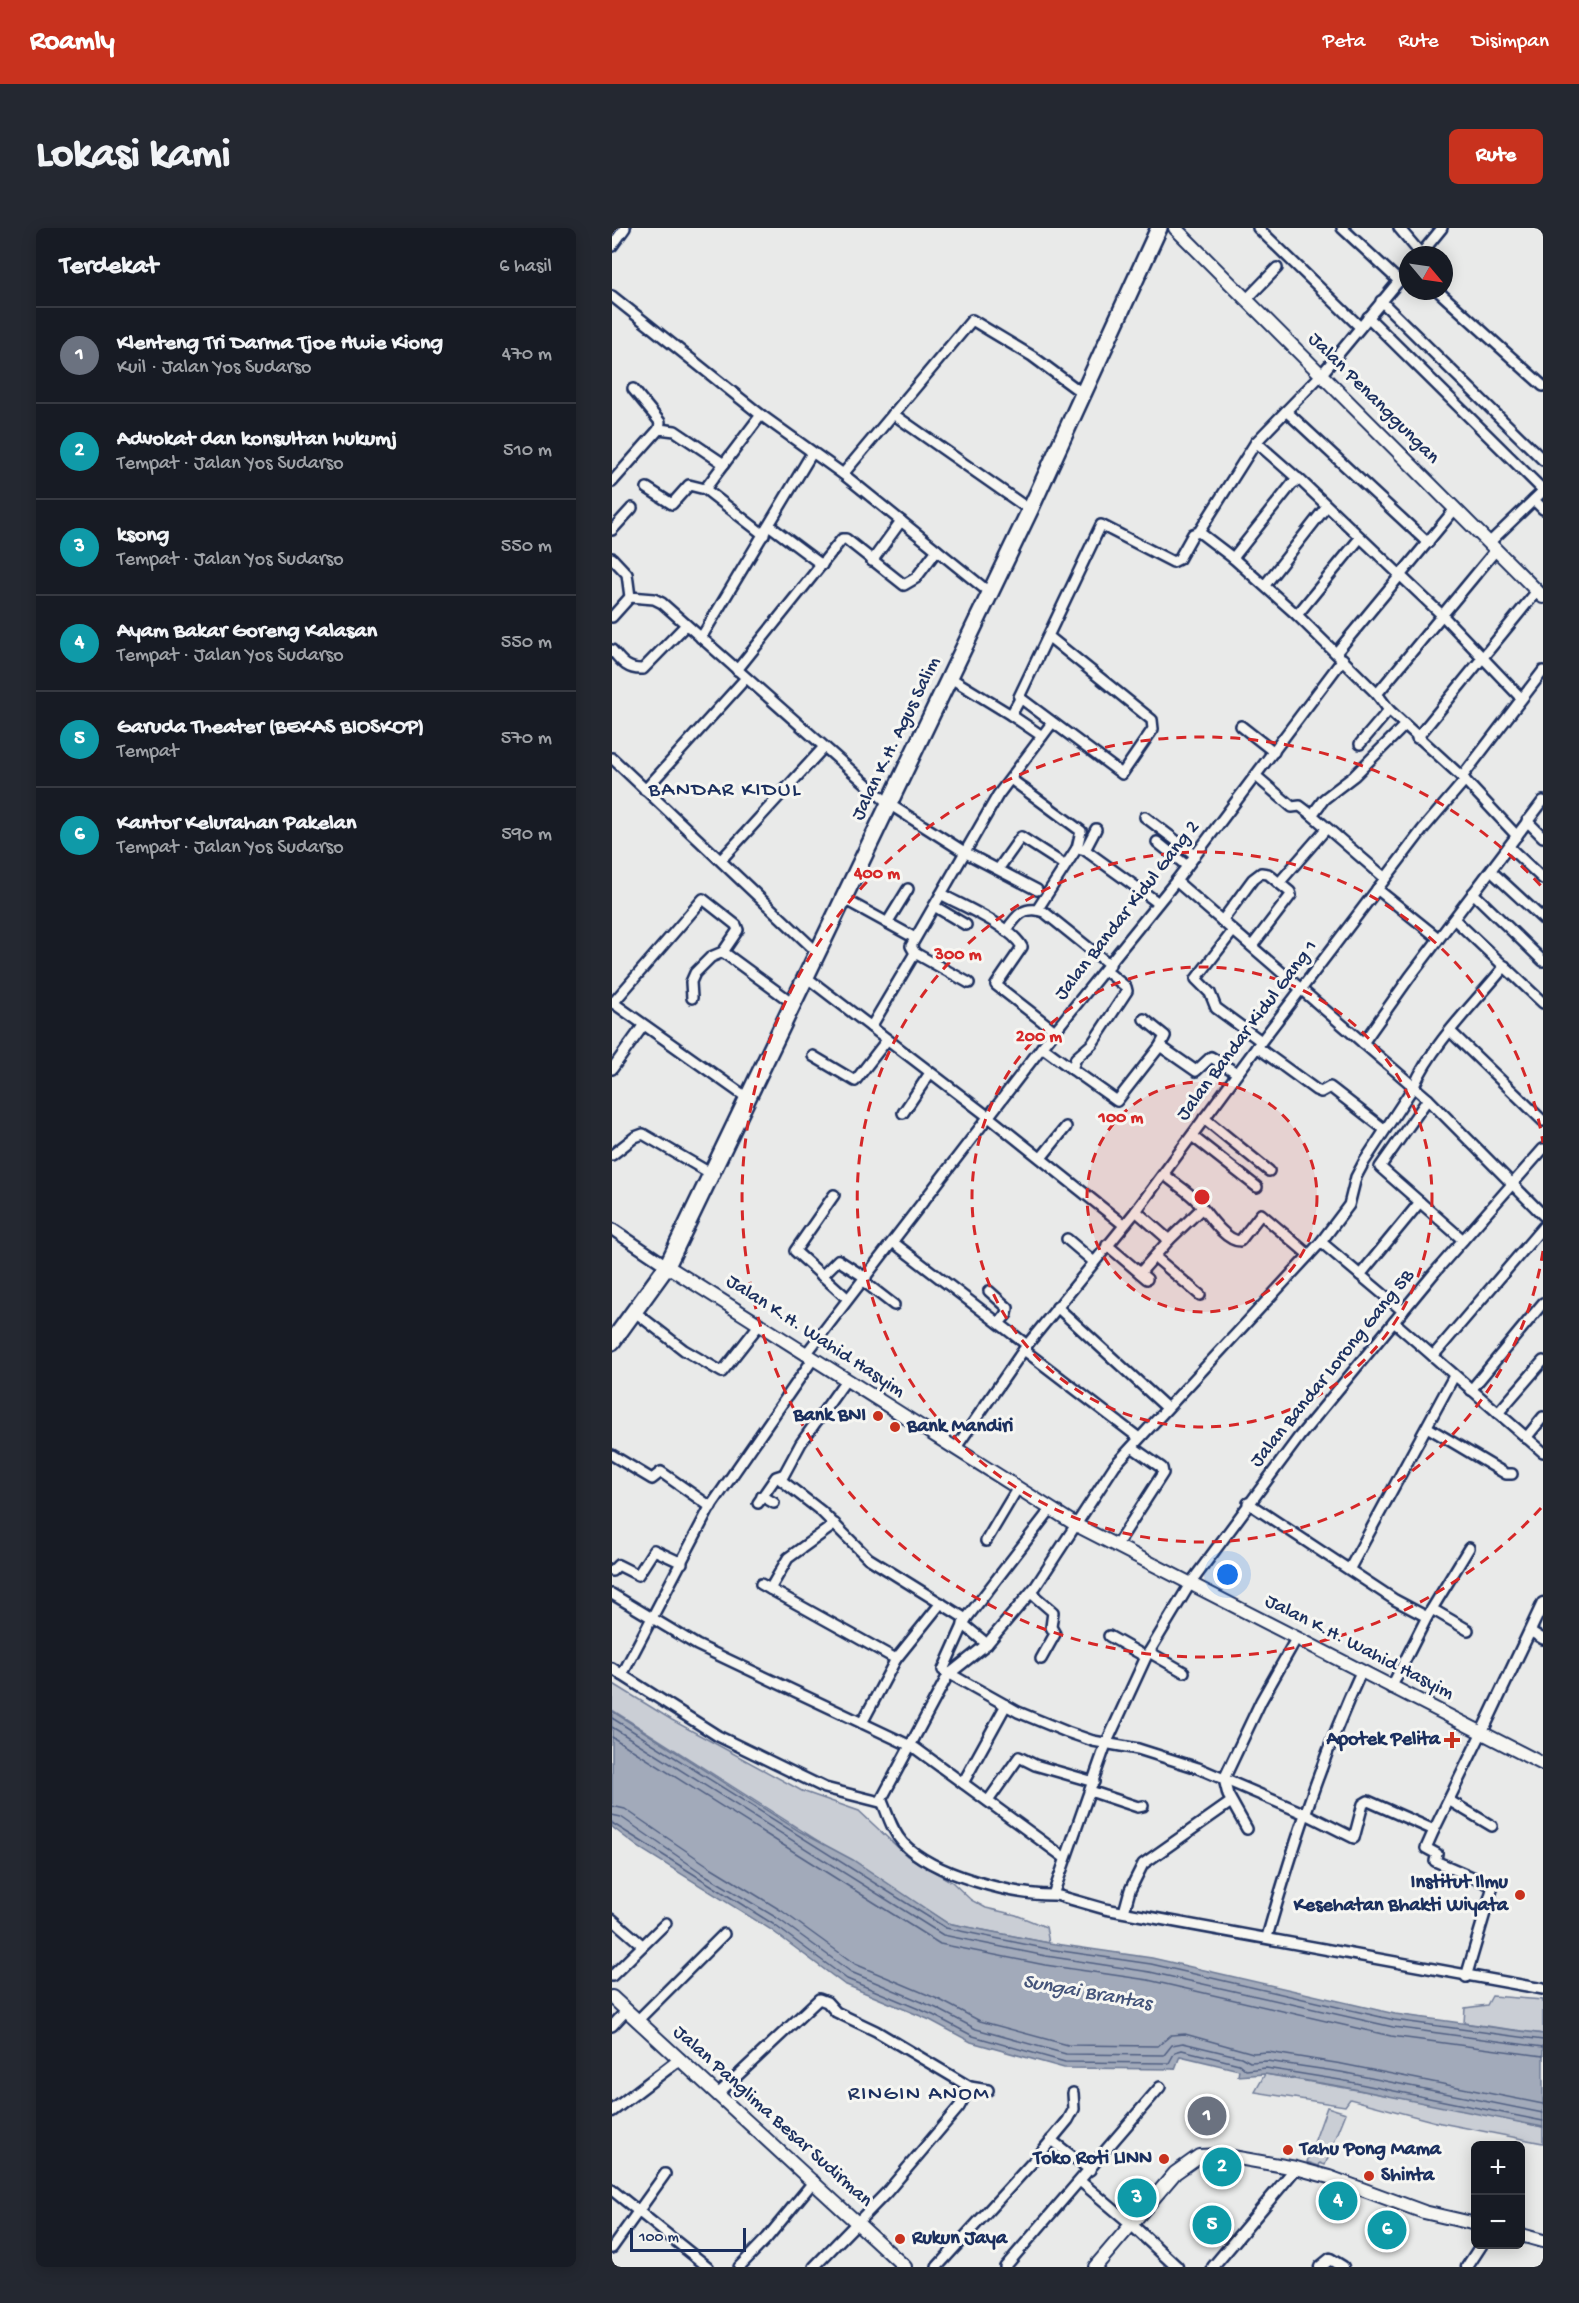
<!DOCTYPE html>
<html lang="id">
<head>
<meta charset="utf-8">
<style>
	body { margin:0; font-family:"Gochi Hand",sans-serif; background:#242831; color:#f1f3f6 }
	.controls { position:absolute; right:18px; bottom:18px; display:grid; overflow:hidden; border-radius:9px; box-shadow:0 3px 15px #0003 }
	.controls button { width:54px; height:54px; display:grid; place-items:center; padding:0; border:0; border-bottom:2px solid #363941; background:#171b24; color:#f1f3f6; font:30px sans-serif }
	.compass { position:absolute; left:787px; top:18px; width:54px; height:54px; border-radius:50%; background:#171b24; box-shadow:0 3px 15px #0003; rotate:119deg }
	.scale { position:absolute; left:18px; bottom:15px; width:116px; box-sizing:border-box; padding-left:6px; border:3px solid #1b2f5e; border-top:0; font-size:16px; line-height:21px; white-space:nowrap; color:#1b2f5e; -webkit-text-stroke:4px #f6f6f2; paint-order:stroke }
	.you { position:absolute; left:616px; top:1347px; width:21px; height:21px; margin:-15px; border:4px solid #fff; border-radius:50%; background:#1a73e8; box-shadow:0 0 0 9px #1a73e833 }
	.badge { display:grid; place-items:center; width:39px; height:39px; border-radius:50%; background:#c8321e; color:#fff; font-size:20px; font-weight:700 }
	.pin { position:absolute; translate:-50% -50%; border:3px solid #fff; box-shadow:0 2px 6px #0006 }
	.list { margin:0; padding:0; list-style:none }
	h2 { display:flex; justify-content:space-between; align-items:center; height:78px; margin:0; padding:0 24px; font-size:26px }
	h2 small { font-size:20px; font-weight:400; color:#9ea1a6 }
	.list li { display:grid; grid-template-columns:39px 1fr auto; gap:18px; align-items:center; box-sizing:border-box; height:96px; padding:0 24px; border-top:2px solid #363941 }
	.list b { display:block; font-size:22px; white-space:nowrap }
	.list p { margin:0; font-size:20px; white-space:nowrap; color:#9ea1a6 }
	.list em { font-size:20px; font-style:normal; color:#9ea1a6 }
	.map { position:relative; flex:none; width:931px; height:2039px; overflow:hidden; border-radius:9px }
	header { display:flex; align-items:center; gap:36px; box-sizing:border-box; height:84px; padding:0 30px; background:#c8321e; color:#fff }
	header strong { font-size:28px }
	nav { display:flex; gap:33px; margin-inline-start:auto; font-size:21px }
	.intro { display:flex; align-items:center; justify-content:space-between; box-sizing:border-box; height:144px; padding:0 36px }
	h1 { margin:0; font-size:42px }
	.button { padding:15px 27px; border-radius:9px; background:#c8321e; color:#fff; font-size:21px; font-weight:700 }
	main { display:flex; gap:36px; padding:0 36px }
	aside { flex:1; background:#171b24; border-radius:9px; box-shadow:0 3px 15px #0003 }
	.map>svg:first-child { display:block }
	.green { fill:#caced5; stroke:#727e9a; stroke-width:1.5 }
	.water { fill:#a2aaba; stroke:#6c7995; stroke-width:1.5 }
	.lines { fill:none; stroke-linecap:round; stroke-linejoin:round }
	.shore { stroke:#516083; stroke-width:1.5 }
	.minor-casing { stroke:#1b2f5e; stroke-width:14 }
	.tertiary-casing { stroke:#1b2f5e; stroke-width:15 }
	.secondary-casing { stroke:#1b2f5e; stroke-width:16 }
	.trunk-casing { stroke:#1b2f5e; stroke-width:20 }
	.minor { stroke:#f6f6f2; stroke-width:9 }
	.tertiary { stroke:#f6f6f2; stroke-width:10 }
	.secondary { stroke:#f6f6f2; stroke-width:12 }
	.trunk { stroke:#f6f6f2; stroke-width:15 }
	.ring { fill:none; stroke:#d62828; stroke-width:3; stroke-dasharray:10 8 }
	.poi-dot { fill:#c8321e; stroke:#f6f6f2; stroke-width:2 }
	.labels { text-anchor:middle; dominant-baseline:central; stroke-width:6; stroke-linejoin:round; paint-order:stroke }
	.street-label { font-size:20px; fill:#1b2f5e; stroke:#f6f6f2 }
	.poi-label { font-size:20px; font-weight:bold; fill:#1b2f5e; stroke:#f6f6f2; text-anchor:end }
	.water-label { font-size:21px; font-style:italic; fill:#44547a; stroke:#f6f6f2 }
	.quarter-label { font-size:22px; letter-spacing:1.5px; fill:#1b2f5e; stroke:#f6f6f2 }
	.centre { fill:#d62828; stroke:#f6f6f2; stroke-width:3 }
	.ring-label { font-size:18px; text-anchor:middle; font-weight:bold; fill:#d62828; stroke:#f6f6f2; stroke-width:6; stroke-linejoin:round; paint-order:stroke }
</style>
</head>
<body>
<header>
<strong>Roamly</strong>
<nav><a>Peta</a><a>Rute</a><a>Disimpan</a></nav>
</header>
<div class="intro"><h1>Lokasi kami</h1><a class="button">Rute</a></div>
<main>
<aside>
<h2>Terdekat<small>6 hasil</small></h2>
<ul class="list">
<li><span class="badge" style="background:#6b7280">1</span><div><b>Klenteng Tri Darma Tjoe Hwie Kiong</b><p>Kuil · Jalan Yos Sudarso</p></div><em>470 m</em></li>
<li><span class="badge" style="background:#0f9aa8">2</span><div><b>Advokat dan konsultan hukumj</b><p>Tempat · Jalan Yos Sudarso</p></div><em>510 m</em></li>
<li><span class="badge" style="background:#0f9aa8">3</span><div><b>ksong</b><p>Tempat · Jalan Yos Sudarso</p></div><em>550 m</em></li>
<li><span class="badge" style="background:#0f9aa8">4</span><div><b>Ayam Bakar Goreng Kalasan</b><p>Tempat · Jalan Yos Sudarso</p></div><em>550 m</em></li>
<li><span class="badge" style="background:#0f9aa8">5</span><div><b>Garuda Theater (BEKAS BIOSKOP)</b><p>Tempat</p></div><em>570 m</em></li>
<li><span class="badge" style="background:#0f9aa8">6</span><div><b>Kantor Kelurahan Pakelan</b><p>Tempat · Jalan Yos Sudarso</p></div><em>590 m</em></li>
</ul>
</aside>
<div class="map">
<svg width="931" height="2039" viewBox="0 0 931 2039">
	<rect width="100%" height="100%" fill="#e9eae9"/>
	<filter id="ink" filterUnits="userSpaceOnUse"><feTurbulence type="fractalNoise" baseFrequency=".0167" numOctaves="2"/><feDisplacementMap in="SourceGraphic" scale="12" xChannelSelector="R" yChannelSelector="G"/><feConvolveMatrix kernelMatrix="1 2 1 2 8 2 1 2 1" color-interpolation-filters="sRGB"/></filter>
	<g filter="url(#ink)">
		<g class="green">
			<polygon points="0,1455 60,1492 190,1563 247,1583 295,1628 340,1654 359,1672 374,1680 404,1687 434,1699 437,1715 335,1695 0,1482"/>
			<polygon points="880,1768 931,1772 931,1806 852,1795 853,1780 875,1777"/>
			<polygon points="653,1846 820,1875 931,1899 931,1915 824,1894 738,1871 733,1878 643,1864"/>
			<polygon points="715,1879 734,1885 713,1937 708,1935 707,1938 695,1934"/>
		</g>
		<polygon class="water" points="0,1483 187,1603 241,1632 335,1695 437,1715 540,1730 783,1786 931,1806 931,1899 727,1858 653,1846 626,1848 627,1842 568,1828 563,1841 452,1840 359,1814 318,1792 232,1756 158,1701 26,1619 0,1599"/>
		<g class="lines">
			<g class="shore">
				<polyline points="0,1490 334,1700 436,1721 539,1736 782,1792 931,1812"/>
				<polyline points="0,1499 331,1707 434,1728 538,1744 781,1799 931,1819"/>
				<polyline points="0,1509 328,1716 433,1737 536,1752 779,1808 931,1828"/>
				<polyline points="0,1578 13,1581 95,1637 170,1683 243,1736 328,1772 368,1793 456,1817 546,1818 559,1807 573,1806 641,1825 656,1824 730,1836 931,1876"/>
				<polyline points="0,1587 9,1589 90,1645 165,1690 239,1744 324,1780 364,1801 454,1826 552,1827 560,1817 571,1815 629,1829 638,1834 655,1833 729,1844 931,1885"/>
				<polyline points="0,1595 161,1696 235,1751 321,1787 361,1808 453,1834 557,1835 563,1824 570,1822 627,1836 634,1842 654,1840 728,1852 931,1893"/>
			</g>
			<defs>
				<g id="minor">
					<polyline points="646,0 748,99"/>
					<polyline points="730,0 787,53"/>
					<polyline points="787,0 809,26"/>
					<polyline points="0,18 13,0"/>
					<polyline points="808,27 830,0"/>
					<polyline points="826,63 931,158"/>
					<polyline points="0,68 149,187 231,246 378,365"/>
					<polyline points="634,72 665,40"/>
					<polyline points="769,73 931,232"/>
					<polyline points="756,89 931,262"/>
					<polyline points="21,161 48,194 47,201"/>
					<polyline points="674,183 816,315"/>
					<polyline points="281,186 418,282"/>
					<polyline points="149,187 93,261 152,307"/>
					<polyline points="644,214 686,251"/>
					<polyline points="231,246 360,92 420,128 470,165"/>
					<polyline points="0,254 47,201 63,203 112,236"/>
					<polyline points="35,260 60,276 77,257 93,261"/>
					<polyline points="922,272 931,281"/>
					<polyline points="158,298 210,337"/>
					<polyline points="0,302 20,280"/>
					<polyline points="587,304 644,214 709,147 796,42"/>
					<polyline points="877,315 931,263"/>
					<polyline points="0,330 15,346 18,369 42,371 50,375 277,576 354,625 425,662"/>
					<polyline points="621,330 680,256 687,251 831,388 909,470"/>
					<polyline points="260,333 289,293"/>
					<polyline points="653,357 714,279"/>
					<polyline points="685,387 748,310"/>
					<polyline points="0,389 18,369"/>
					<polyline points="436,408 540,492 541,501 510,546 407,469 487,301 489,297 561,334 567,331 581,306 587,304 621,330 685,387 765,466 777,482 850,549 905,608"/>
					<polyline points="89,410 200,225"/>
					<path d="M0 422C9 433 15 442 31 441L74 397"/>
					<polyline points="724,425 843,281"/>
					<polyline points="125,442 230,311 234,311 292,357 304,350 325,322"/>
					<polyline points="337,449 399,487 408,471"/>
					<polyline points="765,466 884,322"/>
					<polyline points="399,487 430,508"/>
					<polyline points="629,498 662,524"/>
					<polyline points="805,510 925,363"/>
					<polyline points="748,516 777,482"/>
					<polyline points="0,530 206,725"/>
					<polyline points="644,548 680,579 688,578 700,587 773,650"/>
					<polyline points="850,549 931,443"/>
					<polyline points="400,552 469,603 465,620"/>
					<polyline points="33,562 134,450"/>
					<polyline points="700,587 712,571 742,548 793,497"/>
					<polyline points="533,589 583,627"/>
					<polyline points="915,593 931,609"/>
					<polyline points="484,601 473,622 545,674"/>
					<polyline points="545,614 575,638"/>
					<polyline points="897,619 931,651"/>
					<polyline points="109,632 212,519"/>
					<polyline points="387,640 409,609 448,634"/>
					<polyline points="879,643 931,691"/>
					<polyline points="564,653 816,871 931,987"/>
					<polyline points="667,655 714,601"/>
					<polyline points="765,661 826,710"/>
					<polyline points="861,665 931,733"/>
					<path d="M329 666C350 678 399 698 410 719L384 757 443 803"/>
					<polyline points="232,671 303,710"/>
					<polyline points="322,678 354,697"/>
					<polyline points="425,682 465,620 470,621"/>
					<polyline points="842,691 931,775"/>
					<polyline points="610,693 641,651 649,645 656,646 678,664 679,667 640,718"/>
					<polyline points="275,695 296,661"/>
					<path d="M394 703C405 687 412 677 432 684L498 737"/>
					<polyline points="621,703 584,751 598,765 604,780 649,813"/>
					<polyline points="111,724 182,776"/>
					<polyline points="194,749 378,890 512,997"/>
					<polyline points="357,755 303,725 299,718 386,567 440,495"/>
					<polyline points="0,774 134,869"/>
					<polyline points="1,775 91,671 124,697 126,702 111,724 99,729 83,745 79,754 80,770"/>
					<polyline points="532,791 553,808 548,818 584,843 599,829 625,845"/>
					<polyline points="259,799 303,725"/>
					<polyline points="839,804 931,893"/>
					<polyline points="751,815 797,750 931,573"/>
					<polyline points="430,819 460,841 464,830 480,816 515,763 514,759 494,743"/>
					<polyline points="645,819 704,862 709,864 718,859 722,862 772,901"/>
					<polyline points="201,828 243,853 275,812"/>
					<polyline points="0,841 31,798"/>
					<polyline points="460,841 505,873 548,818"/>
					<polyline points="816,871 768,939 851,1012"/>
					<polyline points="291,885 318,845"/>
					<polyline points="592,890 657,943"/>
					<polyline points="580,908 645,959"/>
					<polyline points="931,921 823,1044 687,1209 578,1356 534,1429 494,1516 442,1664 444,1667 493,1681 931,1761"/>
					<polyline points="0,927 23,909 31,906 98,945"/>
					<polyline points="429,930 454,899"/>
					<path d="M553 947C562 955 574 962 583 971 593 982 612 1013 628 1013L649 986 697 1027"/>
					<polyline points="222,967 183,1023 235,1070"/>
					<polyline points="524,983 557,1012 589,981"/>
					<polyline points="455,1011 482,1034"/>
					<polyline points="709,1014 791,1083"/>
					<polyline points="282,1015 415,1117"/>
					<polyline points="495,1017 535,1051"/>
					<polyline points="543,1029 588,1067"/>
					<polyline points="528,1045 557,1012"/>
					<polyline points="748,1047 808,974"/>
					<polyline points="210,1048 226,1032 254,1050"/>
					<polyline points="251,1053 282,1077"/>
					<polyline points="377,1063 396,1080 395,1086 387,1095"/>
					<polyline points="445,1079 555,1180"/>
					<polyline points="23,1084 72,1122 110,1144 147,1097"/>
					<polyline points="782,1094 931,1224"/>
					<polyline points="412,1122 527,1210"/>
					<polyline points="194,1126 430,819 564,653 731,431"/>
					<polyline points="821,1128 931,999"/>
					<path d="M201 1131 97 1281 10 1447 106 1508 213 1560 268 1574 336 1447 375 1416 424 1358 503 1237 709 1014 737 977 744 949 752 934 802 858C820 816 864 774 893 738"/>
					<polyline points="234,1152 189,1215 169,1252 209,1283 256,1330 354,1391"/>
					<polyline points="859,1162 931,1075"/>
					<polyline points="886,1185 931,1133"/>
					<polyline points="815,1199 894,1246 900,1246"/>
					<polyline points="914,1210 931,1189"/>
					<polyline points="343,1221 415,1117 524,983 645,819 811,601 853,552"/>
					<polyline points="0,1227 40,1251 49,1244 99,1279"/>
					<polyline points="150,1268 162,1275"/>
					<polyline points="146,1275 164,1249 170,1247"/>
					<polyline points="636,1275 783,1372 815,1389"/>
					<polyline points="438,1282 354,1391 331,1442 406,1484 455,1504 481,1513 526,1521 586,1540 698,1588 742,1610 751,1576 756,1573 822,1602 870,1504"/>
					<polyline points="374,1313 405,1261"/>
					<polyline points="504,1318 551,1245 550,1240 520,1219"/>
					<polyline points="738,1340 842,1148"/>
					<polyline points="0,1343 6,1337 26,1347 42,1322 70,1335"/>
					<polyline points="149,1356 284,1431"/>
					<polyline points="158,1361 176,1330 223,1296"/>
					<polyline points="419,1365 441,1384 439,1399 443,1406 429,1431"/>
					<polyline points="0,1366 85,1417 303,1520 453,1630"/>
					<polyline points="820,1381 856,1402"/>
					<polyline points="351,1396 375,1416"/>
					<polyline points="918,1403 931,1411"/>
					<polyline points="497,1408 534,1429"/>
					<polyline points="537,1424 572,1444"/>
					<polyline points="0,1440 10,1447"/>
					<polyline points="779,1460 815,1389 857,1320"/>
					<polyline points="250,1495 284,1431 329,1375"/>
					<polyline points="351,1555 394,1477"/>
					<polyline points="478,1563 526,1579 531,1578"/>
					<path d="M270 1573C276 1587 280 1603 291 1615 320 1646 402 1668 444 1667"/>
					<polyline points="376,1573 407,1529 423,1537 482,1554"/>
					<polyline points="838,1573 880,1598"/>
					<polyline points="635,1601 616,1567 612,1551 649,1473 684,1411"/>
					<polyline points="822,1602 814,1620 825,1626 823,1633 881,1658 854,1749"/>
					<polyline points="512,1684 518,1662 531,1636 619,1574"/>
					<polyline points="0,1691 30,1717"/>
					<path d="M655 1709C681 1619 710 1529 749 1444"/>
					<polyline points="0,1748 54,1695"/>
					<polyline points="25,1793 112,1706"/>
					<polyline points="0,1798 14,1783"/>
					<polyline points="107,1865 207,1771 215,1774 224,1784 264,1803 358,1859 376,1862"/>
					<polyline points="439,1912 478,1942"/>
					<polyline points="468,1953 520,1997"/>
					<polyline points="0,1962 96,2039"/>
					<polyline points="0,2020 53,1946"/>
					<polyline points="127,2039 155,2010 202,1953"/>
					<polyline points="202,2039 275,1964 347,1879 358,1859"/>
					<polyline points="325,2039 427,1927 456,1892 462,1881 461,1865"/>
					<polyline points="393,2039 548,1859"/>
				</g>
				<g id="tertiary">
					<polyline points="0,1001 55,1038"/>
					<polyline points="870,1504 931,1375"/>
					<polyline points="0,1883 68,1831"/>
					<polyline points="520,1997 565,2039"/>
					<polyline points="601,2039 684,1940"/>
					<polyline points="708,2039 718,2031 731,2039"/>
					<polyline points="855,2039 870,2016"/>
				</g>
				<g id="secondary">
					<polyline points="563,0 931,369"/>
					<polyline points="55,1038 466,1298 931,1536"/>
					<polyline points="0,1769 293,2039"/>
					<polyline points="909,2007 931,2013"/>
					<polyline points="483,2039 563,1945 587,1928 609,1927 684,1940 717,1949 812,1984 864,1996"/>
				</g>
				<polyline id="trunk" points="0,1114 55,1038 418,282 547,0"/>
			</defs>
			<use href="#minor" class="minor-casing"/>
			<use href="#tertiary" class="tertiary-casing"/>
			<use href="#secondary" class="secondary-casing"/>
			<use href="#trunk" class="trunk-casing"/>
			<use href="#minor" class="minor"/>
			<use href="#tertiary" class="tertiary"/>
			<use href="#secondary" class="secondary"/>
			<use href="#trunk" class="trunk"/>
		</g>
	</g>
	<circle cx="590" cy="969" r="115" fill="#d62828" fill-opacity=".12"/>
	<g class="ring">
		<circle cx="590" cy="969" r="115"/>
		<circle cx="590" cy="969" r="230"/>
		<path d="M931 1023A345 345 0 1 1 931 915"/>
		<path d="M929 1280A460 460 0 1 1 929 658"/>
	</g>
	<g class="poi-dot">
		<circle cx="266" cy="1188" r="6"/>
		<circle cx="283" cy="1199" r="6"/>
		<path d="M837 1503h6v6h6v6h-6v6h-6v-6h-6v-6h6z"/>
		<circle cx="908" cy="1667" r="6"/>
		<circle cx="676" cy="1922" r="6"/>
		<circle cx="552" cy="1931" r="6"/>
		<circle cx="757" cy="1948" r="6"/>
		<circle cx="288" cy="2011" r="6"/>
	</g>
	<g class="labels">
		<g class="street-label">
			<text transform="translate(761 171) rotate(45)">Jalan Penanggungan</text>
			<text transform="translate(285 511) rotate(-64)">Jalan K.H. Agus Salim</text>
			<text transform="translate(516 683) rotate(-52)">Jalan Bandar Kidul Gang 2</text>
			<text transform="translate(636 803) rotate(-53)">Jalan Bandar Kidul Gang 1</text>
			<text transform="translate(203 1109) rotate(33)">Jalan K.H. Wahid Hasyim</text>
			<text transform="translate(721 1141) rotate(-51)">Jalan Bandar Lorong Gang 5B</text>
			<text transform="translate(747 1420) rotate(27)">Jalan K.H. Wahid Hasyim</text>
			<text transform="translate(160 1889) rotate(42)">Jalan Panglima Besar Sudirman</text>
		</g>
		<g class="poi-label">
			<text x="254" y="1188">Bank BNI</text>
			<text x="295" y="1199" text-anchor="start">Bank Mandiri</text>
			<text x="828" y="1512">Apotek Pelita</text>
			<text x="896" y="1655">Institut Ilmu<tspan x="896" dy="23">Kesehatan Bhakti Wiyata</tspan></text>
			<text x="688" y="1922" text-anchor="start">Tahu Pong Mama</text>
			<text x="540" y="1931">Toko Roti LINN</text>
			<text x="769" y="1948" text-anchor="start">Shinta</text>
			<text x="300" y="2011" text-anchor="start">Rukun Jaya</text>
		</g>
		<g class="water-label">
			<text transform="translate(475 1766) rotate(10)">Sungai Brantas</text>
		</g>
		<g class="quarter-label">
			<text x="113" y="563">BANDAR KIDUL</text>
			<text x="307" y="1867">RINGIN ANOM</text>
		</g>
	</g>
	<circle cx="590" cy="969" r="9" class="centre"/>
	<g class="ring-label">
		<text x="265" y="650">400 m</text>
		<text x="346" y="731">300 m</text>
		<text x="427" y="813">200 m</text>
		<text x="509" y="894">100 m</text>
	</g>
</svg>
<div class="controls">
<button>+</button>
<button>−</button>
</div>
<svg class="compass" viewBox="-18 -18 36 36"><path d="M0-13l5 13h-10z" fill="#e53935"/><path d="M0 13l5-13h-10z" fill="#9ea1a6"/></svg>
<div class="scale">100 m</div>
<div class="you"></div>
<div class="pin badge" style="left:595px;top:1888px;background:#6b7280">1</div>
<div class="pin badge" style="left:610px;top:1939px;background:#0f9aa8">2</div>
<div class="pin badge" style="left:525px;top:1970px;background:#0f9aa8">3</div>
<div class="pin badge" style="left:726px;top:1973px;background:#0f9aa8">4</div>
<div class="pin badge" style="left:600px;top:1997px;background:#0f9aa8">5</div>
<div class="pin badge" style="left:775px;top:2002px;background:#0f9aa8">6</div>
</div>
</main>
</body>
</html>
